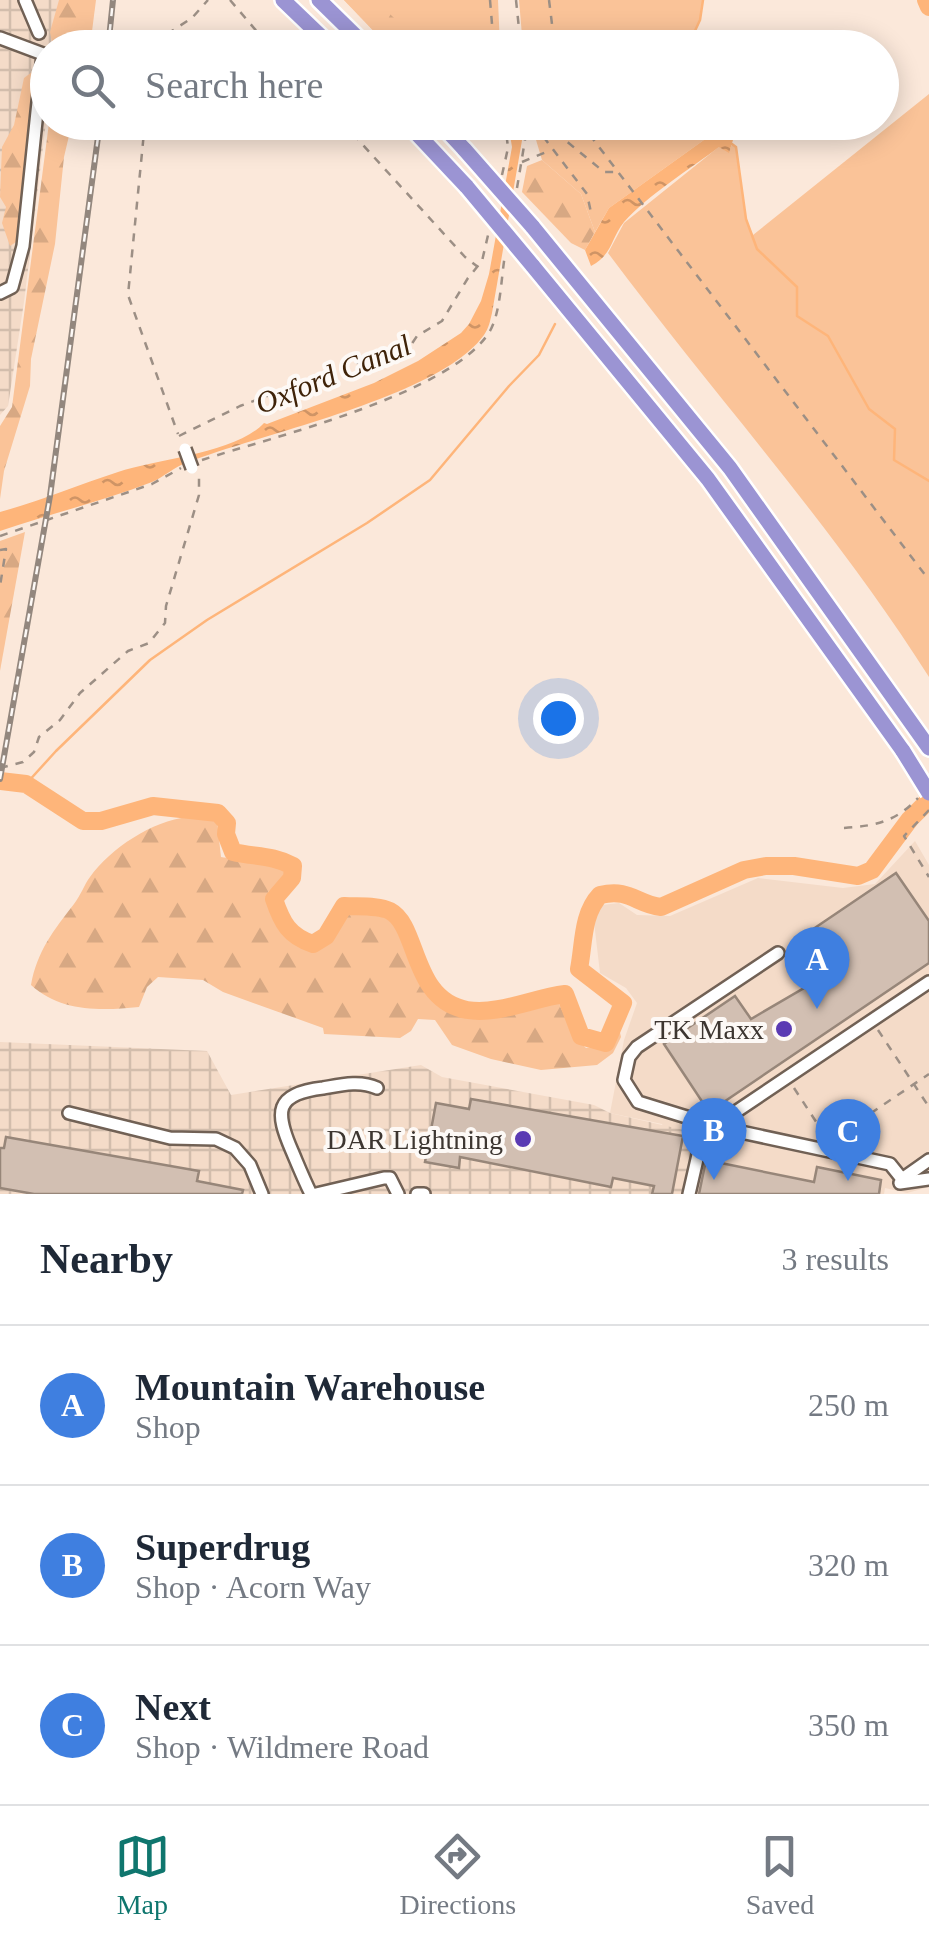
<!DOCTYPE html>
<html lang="en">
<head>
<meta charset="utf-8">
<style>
	body { margin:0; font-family:"Times New Roman",serif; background:#f2f2f3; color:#1f2937 }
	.you { position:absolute; left:558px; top:718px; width:35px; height:35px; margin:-25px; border:8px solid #fff; border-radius:50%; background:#1a73e8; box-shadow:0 0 0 15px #1a73e833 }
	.badge { display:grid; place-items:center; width:65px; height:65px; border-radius:50%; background:#0f766e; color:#fff; font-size:32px; font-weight:700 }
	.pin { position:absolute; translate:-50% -82px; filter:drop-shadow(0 2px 5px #0008) }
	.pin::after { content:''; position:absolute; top:52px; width:35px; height:30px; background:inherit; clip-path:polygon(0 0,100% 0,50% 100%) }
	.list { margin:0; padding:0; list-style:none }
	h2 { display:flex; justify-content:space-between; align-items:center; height:130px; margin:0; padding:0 40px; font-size:42px }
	h2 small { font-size:32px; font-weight:400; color:#747a83 }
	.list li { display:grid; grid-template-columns:65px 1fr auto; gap:30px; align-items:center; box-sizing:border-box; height:160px; padding:0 40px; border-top:2px solid #e0e1e3 }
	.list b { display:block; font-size:38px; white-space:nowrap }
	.list p { margin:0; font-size:32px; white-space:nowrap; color:#747a83 }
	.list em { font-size:32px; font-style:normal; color:#747a83 }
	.icon { flex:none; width:55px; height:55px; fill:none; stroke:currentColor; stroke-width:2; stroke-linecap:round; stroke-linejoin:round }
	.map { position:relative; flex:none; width:929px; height:1194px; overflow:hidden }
	.search { position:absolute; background:#fff; box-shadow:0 5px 25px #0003; left:30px; right:30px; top:30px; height:110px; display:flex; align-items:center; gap:25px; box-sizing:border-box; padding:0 35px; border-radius:55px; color:#747a83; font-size:38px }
	.sheet { height:610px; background:#fff }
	nav { display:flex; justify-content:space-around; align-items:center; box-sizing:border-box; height:140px; border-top:2px solid #e0e1e3; background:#fff; font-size:28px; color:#747a83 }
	nav a { display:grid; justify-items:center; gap:5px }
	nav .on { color:#0f766e }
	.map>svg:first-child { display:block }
	.built { fill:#f4dbc8 }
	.industrial { fill:url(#industrial-grid) }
	.green { fill:#fac398 }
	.forest { fill:url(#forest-firs) }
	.water { fill:url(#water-ripples) }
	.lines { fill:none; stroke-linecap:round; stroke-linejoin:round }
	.stream { stroke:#feb57a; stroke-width:2.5 }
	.river { stroke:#feb57a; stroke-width:18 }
	.building { fill:#d2bfb2; stroke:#978679; stroke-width:2.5 }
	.minor-casing { stroke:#716155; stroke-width:16 }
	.highway-casing { stroke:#fff; stroke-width:20 }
	.path { stroke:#9c8f85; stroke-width:2.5; stroke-dasharray:8 8; stroke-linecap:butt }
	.minor { stroke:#fff; stroke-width:11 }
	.highway { stroke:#9b94d3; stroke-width:15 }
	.rail-casing { stroke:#93877e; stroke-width:6 }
	.rail { stroke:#fdf9f6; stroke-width:2.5; stroke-dasharray:8; stroke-linecap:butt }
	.minor-bridge-casing { stroke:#716155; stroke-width:16; stroke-linecap:butt }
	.highway-bridge-casing { stroke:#fff; stroke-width:20; stroke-linecap:butt }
	.minor-bridge { stroke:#fff; stroke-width:11 }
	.highway-bridge { stroke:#9b94d3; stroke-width:15 }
	.poi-dot { fill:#5a3ab3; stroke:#fdf9f6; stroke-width:4 }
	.labels { text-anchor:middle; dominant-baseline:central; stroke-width:8; stroke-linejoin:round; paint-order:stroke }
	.poi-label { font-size:28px; fill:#3d3631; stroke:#fdf9f6; text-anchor:end }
	.water-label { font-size:30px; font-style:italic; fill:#3f2309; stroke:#fdf9f6 }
</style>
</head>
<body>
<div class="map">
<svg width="929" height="1194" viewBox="0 0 929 1194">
	<defs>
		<pattern id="industrial-grid" width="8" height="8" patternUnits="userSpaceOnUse" patternTransform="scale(2.5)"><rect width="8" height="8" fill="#f4dbc8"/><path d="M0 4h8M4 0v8" fill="none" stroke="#d2bdac"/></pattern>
		<pattern id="forest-firs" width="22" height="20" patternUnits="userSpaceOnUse" patternTransform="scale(2.5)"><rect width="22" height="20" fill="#fac398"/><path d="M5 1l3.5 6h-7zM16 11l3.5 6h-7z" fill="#d7a883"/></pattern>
		<pattern id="water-ripples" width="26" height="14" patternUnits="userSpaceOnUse" patternTransform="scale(2.5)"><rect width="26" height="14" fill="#feb57a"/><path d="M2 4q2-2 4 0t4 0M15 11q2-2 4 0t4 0" fill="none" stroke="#cf9465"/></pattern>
	</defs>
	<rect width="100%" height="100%" fill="#fbe8da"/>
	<polygon class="built" points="915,841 929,865 929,1187 907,1193 885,1188 884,1194 686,1194 662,1124 610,1113 624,1040 637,1003 626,988 600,973 594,922 602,905 619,903 637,915 670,916 758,878 843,888 875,884"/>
	<g class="industrial">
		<polygon points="0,0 69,0 56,47 48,48 47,114 24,302 8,406 0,415"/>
		<polygon points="0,1042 207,1051 231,1095 421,1065 442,1077 594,1105 610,1113 697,1133 686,1194 0,1194"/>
	</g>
	<g class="green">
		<polygon points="344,0 498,0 500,47 389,47"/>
		<polygon points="519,0 703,0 700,20 687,48 523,47"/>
		<path d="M929 94V677C834 527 714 395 608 253L624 223 720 146 729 152 732 144 736 147 746 219 753 235Z"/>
		<polygon points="531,123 716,123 708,137 609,208 595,232 581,194 542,160"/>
	</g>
	<g class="forest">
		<polygon points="59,0 96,0 90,47 53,47 50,32"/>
		<polygon points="344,0 375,0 425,47 389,47"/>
		<polygon points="32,72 35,95 16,242 10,246 2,223 6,207 0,197 2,147 14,125 24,78"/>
		<polygon points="49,123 72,123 64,157 55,244 31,359 30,386 4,471 0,499 0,426 12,407"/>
		<polygon points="542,160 581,194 595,232 585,250 571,243 522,192 527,166"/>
		<polygon points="25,532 0,671 0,541"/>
		<path d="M188 817 217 821 221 857C232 859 273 859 279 863 282 865 286 873 288 877L268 892C269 911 288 949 312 946 328 944 338 923 346 911 363 908 383 915 397 925 410 976 437 1022 497 1014 519 1011 537 1003 559 1004L575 1037 586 1048 609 1044 619 1028 621 1037 613 1053 597 1065 541 1070 491 1059 452 1045 435 1020 418 1019 411 1031 400 1038 324 1034 323 1028 223 992 203 980 158 977 147 987 139 1007C100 1011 61 1012 31 985 37 951 54 930 74 904 81 895 84 885 90 877 111 848 152 821 188 817Z"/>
	</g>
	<g class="water">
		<path d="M508 123H525L492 313C490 321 489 328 484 335 440 397 259 434 186 463 174 467 164 477 152 482 103 501 50 514 0 531V512C40 501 78 485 118 472 157 459 236 453 264 423L267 424 374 383 418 361 461 333 469 324 481 301 489 274 512 147Z"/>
		<path d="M716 123 727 125 733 140 729 153 719 147C690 169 648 195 624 222 610 240 613 254 591 266L585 250 609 208 708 137Z"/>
	</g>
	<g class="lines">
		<g class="stream">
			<polyline points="687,48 700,20 703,0"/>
			<polyline points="732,144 736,147 746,219 757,249 797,287 797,316 828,336 869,409 895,429 894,460 929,481"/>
			<polyline points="26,784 56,751 150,660 207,620 367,523 430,480 509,386 539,355 555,324"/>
		</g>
		<g class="river">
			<polyline points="926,0 929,7"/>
			<path d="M0 781 26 784 83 821H101L153 806 218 813 227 823 226 834 233 852C255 857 273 855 293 866L292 878 274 899C282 923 289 936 313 944L326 936 344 906C358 907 378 905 390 911 419 926 411 1000 467 1010 499 1015 533 998 565 994L581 1036 606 1043 623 1003 579 969C584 943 582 914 600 895 630 888 636 904 661 907L744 870 766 866H794L858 876 872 870 910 819 929 800"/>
		</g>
	</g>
	<g class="building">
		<polygon points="896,873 929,921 929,963 709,1112 664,1044 735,996 751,1019 816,981 791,944"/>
		<polygon points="471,1099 683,1136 672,1194 652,1194 654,1186 613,1178 611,1187 460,1157 459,1168 425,1162 436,1103 469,1109"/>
		<polygon points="6,1137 199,1171 197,1181 243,1190 242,1194 34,1194 0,1188 0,1148 4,1148"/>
		<polygon points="706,1160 814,1182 817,1167 881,1180 879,1194 699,1194"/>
	</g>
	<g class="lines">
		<defs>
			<g id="minor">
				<polyline points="25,0 39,33"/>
				<polyline points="0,38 43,54 23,246 12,287 0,293"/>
				<polyline points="69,1113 170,1138 216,1139 235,1148 250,1165 262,1194"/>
				<polyline points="727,1129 725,1121 731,1115 929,982"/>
				<polyline points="703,1133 693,1119 638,1102 624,1080 629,1057 637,1047 778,953"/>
				<polyline points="703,1133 727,1129 890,1164 902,1179 929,1160"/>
				<polyline points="900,1183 929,1179"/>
				<path d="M311 1194C304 1180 298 1165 292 1151 275 1112 274 1094 323 1088 340 1085 360 1080 377 1088"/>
				<polyline points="316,1194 384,1178 390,1178 398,1194"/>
				<polyline points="417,1194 424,1194"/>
				<polyline points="689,1194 703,1133"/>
			</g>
			<g id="highway">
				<polyline points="283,0 333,48"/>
				<polyline points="319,0 368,48"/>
				<polyline points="406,122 467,187"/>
				<polyline points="439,122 465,150"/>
				<polyline points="532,226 730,468 929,748"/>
				<polyline points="532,265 708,479 903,751"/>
			</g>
		</defs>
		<use href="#minor" class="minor-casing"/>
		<use href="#highway" class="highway-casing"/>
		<g class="path">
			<polyline points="230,0 271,48"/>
			<polyline points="490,0 494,48"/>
			<polyline points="516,0 521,48"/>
			<polyline points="549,0 555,48"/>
			<polyline points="161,48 164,36 192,18 208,0"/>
			<polyline points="145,122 128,295 178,434"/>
			<polyline points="342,122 465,257 478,267"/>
			<polyline points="539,122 539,131 587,194 592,217"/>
			<polyline points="543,122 604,172 615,172"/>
			<polyline points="580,122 929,580"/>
			<polyline points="522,162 551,150"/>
			<polyline points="502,175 508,148 505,122"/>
			<polyline points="517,188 528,122"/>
			<polyline points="179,436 240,406 362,361 403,357 417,336 442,321 468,278 482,261 489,231"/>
			<path d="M202 460C272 437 452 394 490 331 501 311 501 278 505 255"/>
			<polyline points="0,536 152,484 181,468"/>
			<polyline points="0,550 6,549 0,586"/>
			<polyline points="0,768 23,762 34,752 39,737 60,720 80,693 128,651 149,643 165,623 166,606 199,495 199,476"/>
			<polyline points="929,810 904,836 929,877"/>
			<path d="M844 828C874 826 896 822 918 798"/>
			<polyline points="878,1030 929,1107"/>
			<polyline points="794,1088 828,1140"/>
			<polyline points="831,1140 929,1074"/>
		</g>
		<use href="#minor" class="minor"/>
		<use href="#highway" class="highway"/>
		<defs>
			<g id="rail">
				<polyline points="108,48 113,0"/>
				<polyline points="0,779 50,496 100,122"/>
			</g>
		</defs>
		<use href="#rail" class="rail-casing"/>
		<use href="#rail" class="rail"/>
		<defs>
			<polyline id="minor-bridge" points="185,449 192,468"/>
			<g id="highway-bridge">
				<polyline points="465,150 532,226"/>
				<polyline points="467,187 532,265"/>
				<polyline points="903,751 929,793"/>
			</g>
		</defs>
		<use href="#minor-bridge" class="minor-bridge-casing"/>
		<use href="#highway-bridge" class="highway-bridge-casing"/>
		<use href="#minor-bridge" class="minor-bridge"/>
		<use href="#highway-bridge" class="highway-bridge"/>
	</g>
	<g class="poi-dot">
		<circle cx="784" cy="1029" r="10"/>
		<circle cx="523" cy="1139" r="10"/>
	</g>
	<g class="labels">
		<g class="poi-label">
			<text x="764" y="1029">TK Maxx</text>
			<text x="503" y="1139">DAR Lightning</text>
		</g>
		<g class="water-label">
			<text transform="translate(333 374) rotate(-22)">Oxford Canal</text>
		</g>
	</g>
</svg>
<div class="you"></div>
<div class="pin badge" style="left:817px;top:1009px;background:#3f7fe0">A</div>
<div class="pin badge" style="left:714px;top:1180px;background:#3f7fe0">B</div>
<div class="pin badge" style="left:848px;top:1181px;background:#3f7fe0">C</div>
<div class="search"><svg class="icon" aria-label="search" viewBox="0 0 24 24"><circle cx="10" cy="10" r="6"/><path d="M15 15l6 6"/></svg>Search here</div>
</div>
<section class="sheet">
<h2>Nearby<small>3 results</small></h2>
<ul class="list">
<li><span class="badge" style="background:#3f7fe0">A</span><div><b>Mountain Warehouse</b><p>Shop</p></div><em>250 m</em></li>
<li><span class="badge" style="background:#3f7fe0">B</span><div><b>Superdrug</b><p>Shop · Acorn Way</p></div><em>320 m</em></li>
<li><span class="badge" style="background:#3f7fe0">C</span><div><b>Next</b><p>Shop · Wildmere Road</p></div><em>350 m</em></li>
</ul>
</section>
<nav>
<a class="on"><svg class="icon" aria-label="map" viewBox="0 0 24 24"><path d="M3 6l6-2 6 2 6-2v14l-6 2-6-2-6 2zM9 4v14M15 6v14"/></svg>Map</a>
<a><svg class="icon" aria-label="directions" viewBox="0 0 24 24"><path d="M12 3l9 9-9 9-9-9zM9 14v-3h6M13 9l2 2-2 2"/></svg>Directions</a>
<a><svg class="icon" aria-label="saved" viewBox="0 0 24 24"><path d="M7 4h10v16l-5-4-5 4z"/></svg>Saved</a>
</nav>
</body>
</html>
